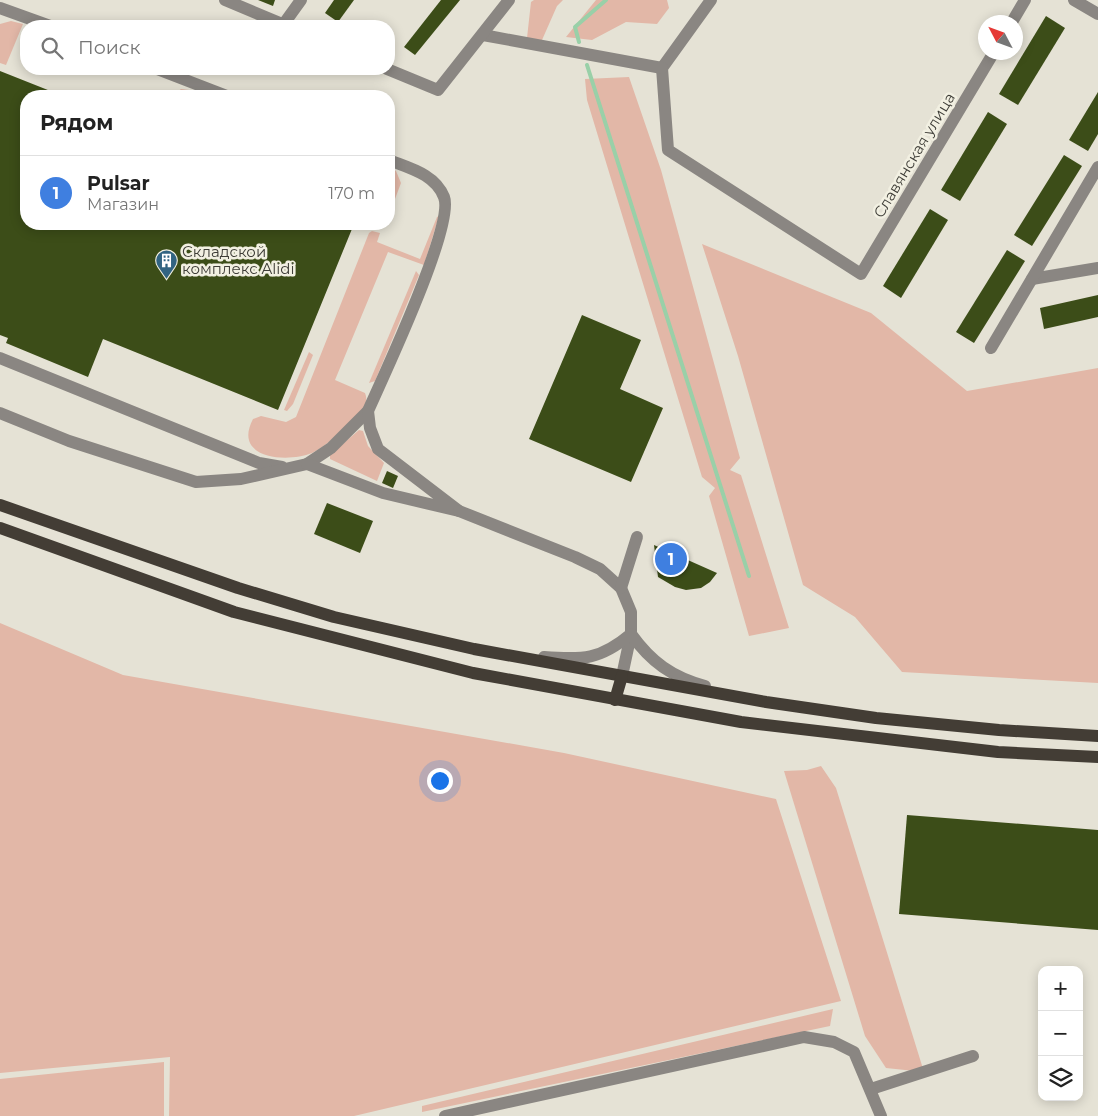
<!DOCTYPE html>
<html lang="ru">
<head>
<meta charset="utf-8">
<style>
	body { margin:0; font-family:Montserrat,sans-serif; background:#f6f6f6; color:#222 }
	.controls { position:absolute; right:15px; bottom:15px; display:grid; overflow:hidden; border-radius:10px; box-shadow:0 2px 12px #0003 }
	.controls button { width:45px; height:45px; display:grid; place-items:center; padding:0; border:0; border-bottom:1px solid #e0e0e0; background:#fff; color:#222; font:25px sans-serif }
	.compass { position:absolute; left:978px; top:15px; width:45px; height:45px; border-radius:50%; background:#fff; box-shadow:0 2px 12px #0003; rotate:311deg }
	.you { position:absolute; left:439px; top:780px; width:18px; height:18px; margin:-12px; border:4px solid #fff; border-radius:50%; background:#1a73e8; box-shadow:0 0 0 8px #1a73e833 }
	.badge { display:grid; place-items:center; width:32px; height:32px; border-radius:50%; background:#ea580c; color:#fff; font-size:16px; font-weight:700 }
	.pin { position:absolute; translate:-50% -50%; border:2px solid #fff; box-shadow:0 1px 5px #0006 }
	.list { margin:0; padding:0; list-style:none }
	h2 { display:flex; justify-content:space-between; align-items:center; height:65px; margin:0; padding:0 20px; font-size:21px }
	h2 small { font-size:16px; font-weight:400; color:#767676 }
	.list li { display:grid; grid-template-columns:32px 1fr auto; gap:15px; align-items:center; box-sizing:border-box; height:75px; padding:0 20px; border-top:1px solid #e0e0e0 }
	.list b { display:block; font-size:19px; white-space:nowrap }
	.list p { margin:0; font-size:16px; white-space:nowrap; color:#767676 }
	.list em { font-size:16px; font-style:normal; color:#767676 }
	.icon { flex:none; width:28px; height:28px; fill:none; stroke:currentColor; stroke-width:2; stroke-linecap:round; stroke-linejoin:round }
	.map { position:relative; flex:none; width:1098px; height:1116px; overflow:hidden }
	.search { position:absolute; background:#fff; box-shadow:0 2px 12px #0003; left:20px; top:20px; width:375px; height:55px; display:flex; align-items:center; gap:12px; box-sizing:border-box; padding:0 18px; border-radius:20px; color:#767676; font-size:19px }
	.panel { position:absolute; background:#fff; box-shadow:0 2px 12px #0003; left:20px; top:90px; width:375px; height:140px; border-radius:20px }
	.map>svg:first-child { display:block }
	.green { fill:#e2b7a7 }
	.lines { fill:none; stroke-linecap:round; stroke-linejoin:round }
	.stream { stroke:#99d0a8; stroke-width:4 }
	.building { fill:#3c4d18 }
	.minor { stroke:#8a8682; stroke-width:12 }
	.major { stroke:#433d35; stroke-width:12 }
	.labels { text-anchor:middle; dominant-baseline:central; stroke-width:5; stroke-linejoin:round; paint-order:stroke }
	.street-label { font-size:15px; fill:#3e3d37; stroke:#f2f0e2 }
	.poi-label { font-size:15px; fill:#3e3d37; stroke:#f2f0e2; text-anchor:start }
</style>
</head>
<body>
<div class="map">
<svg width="1098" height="1116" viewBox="0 0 1098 1116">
	<rect width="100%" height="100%" fill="#e5e2d5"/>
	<g class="green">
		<polygon points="534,0 563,0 557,6 542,40 527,38 531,2"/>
		<polygon points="596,0 667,0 669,8 657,24 626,22 592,40 566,37"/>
		<polygon points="11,21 23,24 6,65 0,63 0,24"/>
		<polygon points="629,77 661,170 740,458 730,470 741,475 789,628 749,636 709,496 715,488 702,477 587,100 585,79"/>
		<polygon points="181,89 197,91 203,96 172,96"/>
		<polygon points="389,167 396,171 401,183 389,215"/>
		<path d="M439 216 424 265 388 252 335 380 365 393C370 405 359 414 351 421 338 433 327 446 312 453 287 463 232 459 253 419L261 416 286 422 296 417 369 233 372 231 380 233 377 242 420 259 437 217Z"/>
		<polygon points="702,244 871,313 967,391 1098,368 1098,683 902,672 855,617 803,585 738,356"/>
		<polygon points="416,271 419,275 375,381 369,383"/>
		<polygon points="309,352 313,355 293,404 287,411 284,410"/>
		<polygon points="359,430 363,431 368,446 384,463 377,481 330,459 330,455"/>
		<polygon points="0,623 123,675 564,753 776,799 841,1001 354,1116 169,1116 170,1057 0,1073"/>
		<polygon points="821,766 836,788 924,1072 886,1068 865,1036 784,771 807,770"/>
		<polygon points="833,1009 830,1026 422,1112 422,1106"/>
		<polygon points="164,1062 164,1116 0,1116 0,1079"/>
	</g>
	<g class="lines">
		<g class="stream">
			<polyline points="579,42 575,27 606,0"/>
			<polyline points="587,65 749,576"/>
		</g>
	</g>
	<g class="building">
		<polygon points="258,0 275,0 273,6"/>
		<polygon points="334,0 354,0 338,22 325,13"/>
		<polygon points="441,0 460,0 415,55 404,47"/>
		<polygon points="1046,16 1065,28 1018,105 999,94"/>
		<polygon points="0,71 63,96 26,96 26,224 354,224 278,410 103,339 88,377 6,343 8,338 0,335"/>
		<polygon points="1098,92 1098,134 1088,151 1069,140"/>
		<polygon points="988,112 1007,124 960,201 941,190"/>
		<polygon points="1064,155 1082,166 1032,246 1014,235"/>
		<polygon points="930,209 948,220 901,298 883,286"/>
		<polygon points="1007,250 1025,261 974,343 956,332"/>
		<polygon points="1098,295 1098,317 1044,329 1040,308"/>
		<polygon points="582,315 641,340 620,389 663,408 631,482 529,439"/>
		<polygon points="387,471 398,476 393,488 382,483"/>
		<polygon points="327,503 373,521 360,553 314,534"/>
		<polygon points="654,545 717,573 710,582 701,588 686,590 675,587 658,577"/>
		<polygon points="907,815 1098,830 1098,930 899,914"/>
	</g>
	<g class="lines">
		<g class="minor">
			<polyline points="225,0 287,26"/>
			<polyline points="711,0 662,68 668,150 861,274 994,52"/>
			<polyline points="1074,0 1098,14"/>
			<polyline points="0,8 50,26"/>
			<polyline points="1012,22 1025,0"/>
			<polyline points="283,25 301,0"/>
			<polyline points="483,35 662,68"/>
			<polyline points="157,69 227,96"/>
			<polyline points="387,69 438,90 509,0"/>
			<polyline points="1032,279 1098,268"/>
			<polyline points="991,348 1098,167"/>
			<polyline points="0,358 259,463 282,467"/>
			<polyline points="0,413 69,441 196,482 241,479 307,464 331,448 368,411"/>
			<path d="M307 464 383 493 459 511 378 449 370 428 368 411C383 377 455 225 444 197 435 174 409 168 389 160"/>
			<polyline points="459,511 575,557 600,569 621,588 631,612 631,634 622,676"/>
			<polyline points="621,588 637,537"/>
			<path d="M544 657C583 660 600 660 631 634 651 662 672 677 705 686"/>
			<polyline points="871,1089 973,1056"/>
			<polyline points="445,1116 804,1037 834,1042 854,1052 881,1116"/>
		</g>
		<g class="major">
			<polyline points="0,505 238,588 334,617 474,649 766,702 876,718 999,730 1098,736"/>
			<polyline points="0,528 234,612 473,673 741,722 998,752 1098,757"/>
			<polyline points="615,700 622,676"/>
		</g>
	</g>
	<defs>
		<symbol id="building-pin" viewBox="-11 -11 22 30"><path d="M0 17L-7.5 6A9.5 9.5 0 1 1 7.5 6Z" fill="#326482" stroke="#f2f0e2"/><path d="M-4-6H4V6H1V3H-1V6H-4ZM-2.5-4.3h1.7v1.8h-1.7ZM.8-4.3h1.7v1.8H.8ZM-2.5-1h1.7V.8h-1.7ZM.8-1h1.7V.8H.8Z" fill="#fff"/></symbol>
	</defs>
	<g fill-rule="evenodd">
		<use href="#building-pin" x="154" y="248" width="25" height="34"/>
	</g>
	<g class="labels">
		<g class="street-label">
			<text transform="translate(914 155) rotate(-59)">Славянская улица</text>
		</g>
		<g class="poi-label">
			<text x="182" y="251">Складской<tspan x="182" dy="17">комплекс Alidi</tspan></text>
		</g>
	</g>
</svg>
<div class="controls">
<button>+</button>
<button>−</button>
<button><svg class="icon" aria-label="layers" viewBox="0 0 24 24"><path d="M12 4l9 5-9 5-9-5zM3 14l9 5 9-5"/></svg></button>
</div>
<svg class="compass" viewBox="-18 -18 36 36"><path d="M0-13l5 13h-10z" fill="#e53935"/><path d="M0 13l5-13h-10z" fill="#767676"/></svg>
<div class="you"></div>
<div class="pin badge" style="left:671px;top:559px;background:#3f7fe0">1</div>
<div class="search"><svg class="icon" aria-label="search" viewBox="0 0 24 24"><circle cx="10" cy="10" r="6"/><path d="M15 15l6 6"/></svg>Поиск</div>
<section class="panel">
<h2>Рядом<small></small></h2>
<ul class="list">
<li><span class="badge" style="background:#3f7fe0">1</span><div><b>Pulsar</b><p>Магазин</p></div><em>170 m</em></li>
</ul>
</section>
</div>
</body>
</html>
